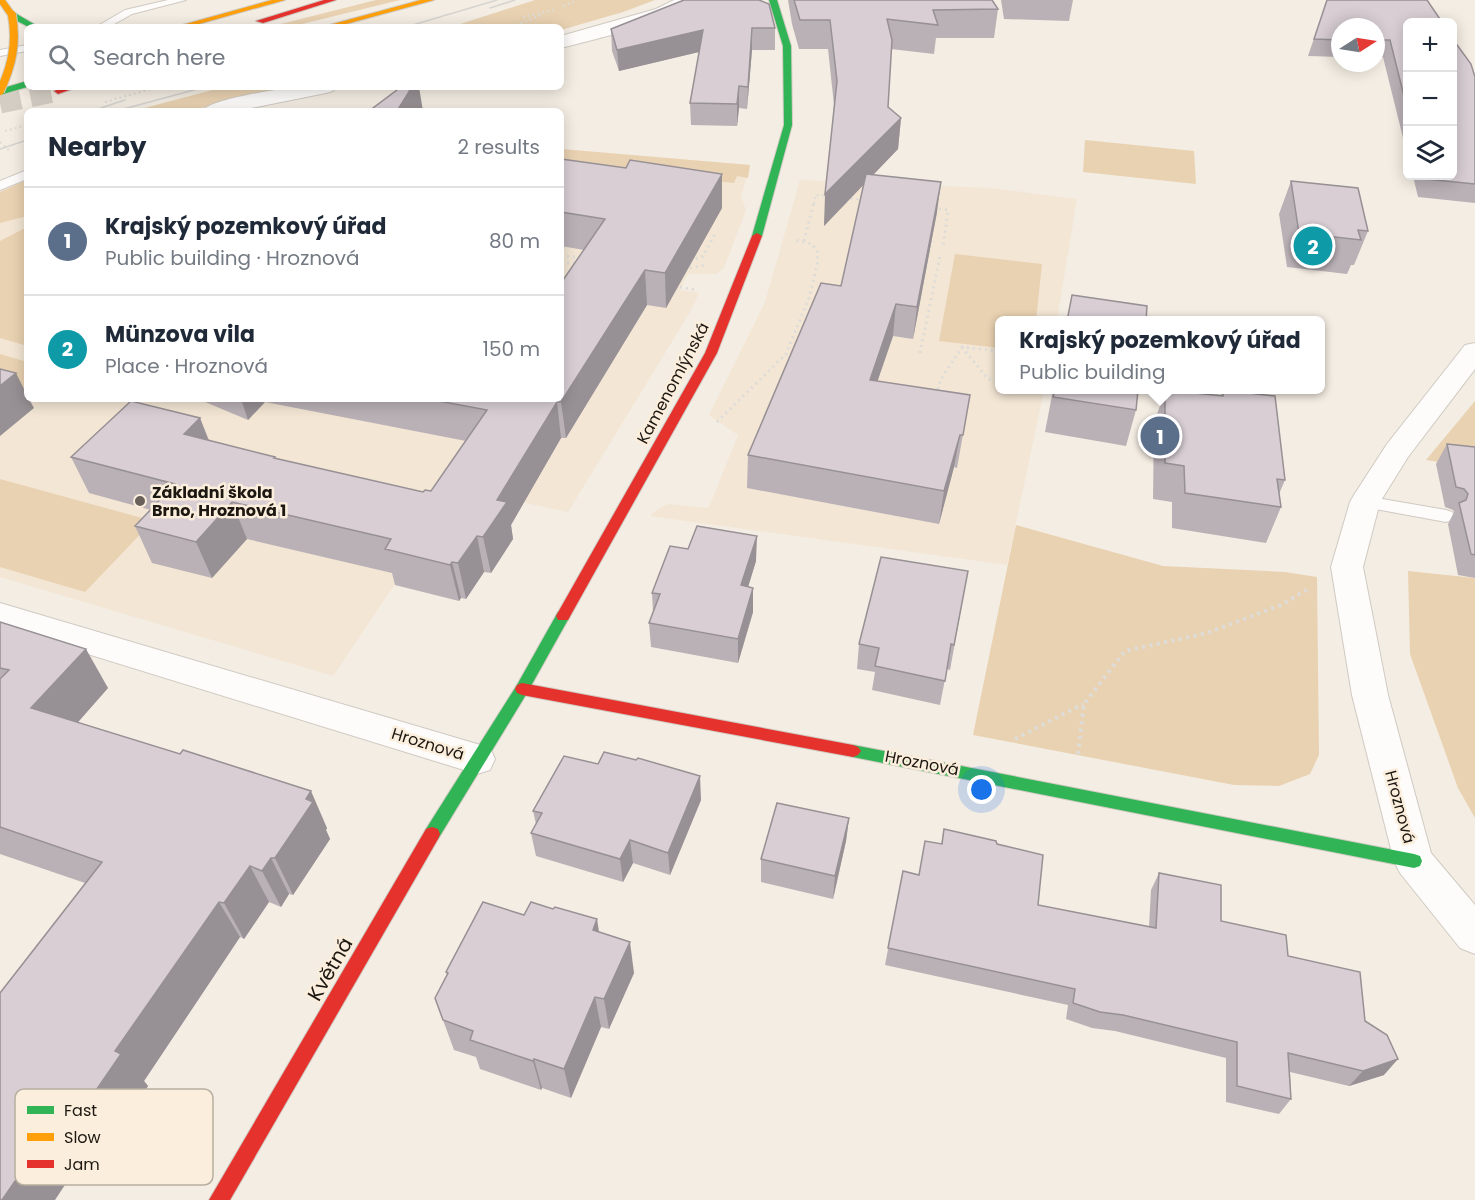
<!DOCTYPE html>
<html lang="en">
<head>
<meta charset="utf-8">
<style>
	body { margin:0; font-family:Poppins,sans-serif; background:#f2f2f3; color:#1f2937 }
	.controls { position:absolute; right:18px; top:18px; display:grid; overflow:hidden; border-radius:9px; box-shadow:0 3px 15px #0003 }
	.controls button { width:54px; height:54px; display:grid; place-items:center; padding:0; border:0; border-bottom:2px solid #e0e1e3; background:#fff; color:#1f2937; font:30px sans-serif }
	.compass { position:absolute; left:1331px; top:18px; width:54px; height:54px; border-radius:50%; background:#fff; box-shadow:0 3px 15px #0003; rotate:78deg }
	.you { position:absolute; left:982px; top:790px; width:21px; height:21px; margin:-15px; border:4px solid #fff; border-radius:50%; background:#1a73e8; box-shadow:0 0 0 9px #1a73e833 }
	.badge { display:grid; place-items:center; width:39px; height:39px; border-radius:50%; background:#ea580c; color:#fff; font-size:20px; font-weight:700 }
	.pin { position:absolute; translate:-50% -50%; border:3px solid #fff; box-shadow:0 2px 6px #0006 }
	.popup { position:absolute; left:995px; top:316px; width:330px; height:78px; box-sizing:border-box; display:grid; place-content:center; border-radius:9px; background:#fff; filter:drop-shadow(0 2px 4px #0005); font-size:20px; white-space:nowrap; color:#747a83 }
	.popup b { font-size:22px; color:#1f2937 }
	.popup::after { content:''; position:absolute; left:50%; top:100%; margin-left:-12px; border:12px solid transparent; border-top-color:#fff }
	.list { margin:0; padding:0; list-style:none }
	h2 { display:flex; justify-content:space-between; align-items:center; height:78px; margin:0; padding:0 24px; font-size:26px }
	h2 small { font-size:20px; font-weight:400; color:#747a83 }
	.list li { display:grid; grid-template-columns:39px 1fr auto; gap:18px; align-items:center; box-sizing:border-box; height:108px; padding:0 24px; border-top:2px solid #e0e1e3 }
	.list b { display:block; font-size:22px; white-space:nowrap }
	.list p { margin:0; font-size:20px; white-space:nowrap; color:#747a83 }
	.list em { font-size:20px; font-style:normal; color:#747a83 }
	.icon { flex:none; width:33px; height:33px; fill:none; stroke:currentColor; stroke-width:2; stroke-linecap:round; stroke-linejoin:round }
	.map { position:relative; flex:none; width:1475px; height:1200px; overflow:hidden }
	.search { position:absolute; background:#fff; box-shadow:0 3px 15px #0003; left:24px; top:24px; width:540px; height:66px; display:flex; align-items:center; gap:15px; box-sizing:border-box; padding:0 21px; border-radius:9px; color:#747a83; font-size:22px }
	.panel { position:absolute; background:#fff; box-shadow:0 3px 15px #0003; left:24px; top:108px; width:540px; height:294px; border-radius:9px }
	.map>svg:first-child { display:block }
	.built { fill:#f3e6d4 }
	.green { fill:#e9d2b2 }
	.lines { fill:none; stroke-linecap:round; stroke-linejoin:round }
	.highway-tunnel { stroke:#d4cdc4; stroke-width:21; stroke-dasharray:21 10; stroke-linecap:butt }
	.lane-casing { stroke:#cfcac2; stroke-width:2 }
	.street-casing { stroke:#cfcac2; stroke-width:2 }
	.fast-casing { stroke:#cfcac2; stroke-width:2 }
	.slow-casing { stroke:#cfcac2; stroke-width:2 }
	.jam-casing { stroke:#cfcac2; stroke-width:2 }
	.path-far2 { stroke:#dedcd9; stroke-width:2; stroke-dasharray:2 3; stroke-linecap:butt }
	.path-far1 { stroke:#dedcd9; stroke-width:3; stroke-dasharray:2 4; stroke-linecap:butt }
	.path { stroke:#dedcd9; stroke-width:4; stroke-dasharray:3 4.5; stroke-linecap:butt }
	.lane { fill:#fdfcfb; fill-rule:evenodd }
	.street { fill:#fdfcfb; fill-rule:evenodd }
	.fast { fill:#30b455; fill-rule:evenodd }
	.slow { fill:#ff9f0a; fill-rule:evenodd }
	.jam { fill:#e5322d; fill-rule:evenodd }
	.tram { stroke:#d5d4d1; stroke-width:1.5 }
	.slow-bridge-casing { stroke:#cfcac2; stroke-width:10; stroke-linecap:butt }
	.slow-bridge { stroke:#ff9f0a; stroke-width:8 }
	.wall { fill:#bab1b6 }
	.shaded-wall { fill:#979094 }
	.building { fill:#d8ced4; stroke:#979094; stroke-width:1.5 }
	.poi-dot { fill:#68625a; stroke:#fbeedc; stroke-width:2 }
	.labels { text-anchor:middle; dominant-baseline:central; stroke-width:5; stroke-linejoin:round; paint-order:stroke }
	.street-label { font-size:16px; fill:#1c1711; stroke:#fbeedc }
	.poi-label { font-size:16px; font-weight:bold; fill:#1c1711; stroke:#fbeedc; text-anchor:start }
	.near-street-label { font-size:20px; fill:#1c1711; stroke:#fbeedc }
	.key { fill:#fbeedc; stroke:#b8ae9f; stroke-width:1.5 }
	.key-label { font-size:16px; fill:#1c1711 }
</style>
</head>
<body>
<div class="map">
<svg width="1475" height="1200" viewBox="0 0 1475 1200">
	<rect width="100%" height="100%" fill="#f4ede3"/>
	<g class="built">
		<polygon points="561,149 750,165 741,197 746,210 724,268 716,274 688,274 680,290 699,293 690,312 568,512 480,493 401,575 333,676 0,577 0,192 27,180 27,399 561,399"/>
		<polygon points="800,180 991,188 1077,199 1057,320 1000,320 1000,390 1044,390 1007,565 650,516 658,509 668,504 708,508 712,500 738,435 709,415 765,302"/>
	</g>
	<g class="green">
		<polygon points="376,0 400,0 290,27 269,27"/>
		<polygon points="535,0 655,0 623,12 561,30 561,27 451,27"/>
		<polygon points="224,87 289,87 189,111 133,111"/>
		<polygon points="1085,140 1194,151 1196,184 1083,172"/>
		<polygon points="561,149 750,165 748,178 737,176 734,183 561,166"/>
		<polygon points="27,180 27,216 0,223 0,192"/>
		<polygon points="27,227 27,346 0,338 0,241"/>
		<polygon points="955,254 1042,264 1036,320 1000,320 999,348 939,341"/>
		<polygon points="0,354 27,362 27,389 0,380"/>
		<polygon points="1475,401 1475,468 1426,460"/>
		<polygon points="0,479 153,521 85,592 0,567"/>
		<polygon points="1016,525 1163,566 1285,572 1317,577 1319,755 1310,774 1279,786 1234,785 973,735"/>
		<polygon points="1408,571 1475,578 1475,818 1458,788 1410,654"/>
	</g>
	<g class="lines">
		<polyline class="highway-tunnel" points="0,103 58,91"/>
		<defs>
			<g id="lane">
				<polygon points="168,0 186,0 132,14 109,27 96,27 125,10"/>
				<polygon points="27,45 27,51 0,56 0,50"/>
				<polygon points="27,170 27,179 0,190 0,181"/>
				<polygon points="1365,496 1446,510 1452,512 1454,516 1452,520 1446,522 1359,506 1357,502 1359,498"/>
			</g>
			<g id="street">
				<path d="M674 0H697C684 19 587 41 561 48V36L656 9Z"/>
				<path d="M294 87H336L333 91 326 93 236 111H202C211 99 276 90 294 87Z"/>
				<polygon points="1475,343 1475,369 1408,457 1380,502 1363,567 1388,695 1431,853 1475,905 1475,954 1460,948 1400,873 1394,861 1352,695 1331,567 1350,502 1354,495 1387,444 1465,345"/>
				<polygon points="0,603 477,744 490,748 495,759 490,770 477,774 0,627"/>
			</g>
			<g id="fast">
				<polygon points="769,0 777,0 791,46 792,125 762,236 757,239 752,236 784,125 783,46"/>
				<polygon points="9,13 15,13 39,27 29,27 9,17"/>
				<polygon points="27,81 27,87 0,95 0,89"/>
				<polygon points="563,611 570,616 527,693 438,839 432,841 426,839 424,834 426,829 517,685 558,612"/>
				<polygon points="853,745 1414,854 1420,856 1422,861 1420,866 1414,868 853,757 848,755 845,751 848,747"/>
			</g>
			<g id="slow">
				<polygon points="0,0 5,0 16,15 15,17 9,17 0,4"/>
				<polygon points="272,0 285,0 188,27 175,27"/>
				<polygon points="421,0 434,0 335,27 322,27"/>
			</g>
			<g id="jam">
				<polygon points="324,0 336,0 263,23 256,21"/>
				<polygon points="64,87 78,87 58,94 54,91"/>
				<polygon points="757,233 762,236 717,353 568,620 558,620 556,616 705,353 752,236"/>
				<polygon points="522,683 853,745 858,747 861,751 858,755 853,757 522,695 517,693 515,689 517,685"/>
				<polygon points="432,827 438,829 440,834 438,839 230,1200 209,1200 426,829"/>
			</g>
		</defs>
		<use href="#lane" class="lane-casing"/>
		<use href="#street" class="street-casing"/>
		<use href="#fast" class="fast-casing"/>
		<use href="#slow" class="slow-casing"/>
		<use href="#jam" class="jam-casing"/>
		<g class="path-far2">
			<polyline points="563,6 576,1"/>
			<polyline points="523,17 554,10"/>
			<polyline points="511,27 542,15"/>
			<polyline points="105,102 158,87"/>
			<polyline points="5,131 27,125"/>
			<polyline points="0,142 10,151"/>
			<polyline points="846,198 866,200"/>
			<polyline points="814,204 816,195 830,196"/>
		</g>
		<g class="path-far1">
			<polyline points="933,208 948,210 943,247"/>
			<polyline points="804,241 814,202"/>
			<polyline points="561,256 583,257"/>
			<polyline points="690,261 703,256 715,234"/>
			<polyline points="561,263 578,263"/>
			<polyline points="684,269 706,265"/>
			<polyline points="674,286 696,290"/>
			<polyline points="962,347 988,379 1000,381"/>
			<polyline points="920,353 940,256"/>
			<polyline points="936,395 941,379 962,347 1000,351"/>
			<polyline points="717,422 786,354 809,298 818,261 817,251 812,244 794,240"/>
		</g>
		<g class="path">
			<polyline points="1015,739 1083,704"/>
			<polyline points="1078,754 1084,704 1125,651 1207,633 1281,605 1310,588"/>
		</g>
		<use href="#lane" class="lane"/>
		<use href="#street" class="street"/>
		<use href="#fast" class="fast"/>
		<use href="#slow" class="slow"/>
		<use href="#jam" class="jam"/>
		<g class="tram">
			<polyline points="490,8 515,0"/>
			<polyline points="406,27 497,0"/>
			<polyline points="92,111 125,100"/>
			<polyline points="116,111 205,87"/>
			<polyline points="0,149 27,140"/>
		</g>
		<defs>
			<path id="slow-bridge" d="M0 91C12 66 17 43 12 15"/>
		</defs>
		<use href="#slow-bridge" class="slow-bridge-casing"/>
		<use href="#slow-bridge" class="slow-bridge"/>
	</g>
	<g class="wall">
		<polygon points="788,0 992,0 998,9 994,38 936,38 934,54 891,49 888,107 901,118 898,149 873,175 937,212 913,339 893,336 877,381 970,395 957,468 954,467 939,524 747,488 748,455 841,286 864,184 824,226 834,105 828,49 799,49 792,24"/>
		<polygon points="1001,0 1073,0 1069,21 1004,19"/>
		<polygon points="1327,0 1407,22 1407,154 1383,57 1376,57 1376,27 1340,27 1340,57 1308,56"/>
		<polygon points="775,28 775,50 752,50 747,109 739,108 737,126 691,125 690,103 699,52 619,71 612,51 611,29"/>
		<polygon points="1475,77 1475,203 1418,197 1413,176 1452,176"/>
		<polygon points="561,159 626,168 722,174 722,208 666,308 647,305 566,438 561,438 511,525 513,539 491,573 484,572 466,599 461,598 459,601 395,585 392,573 247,539 212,578 152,563 135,526 151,510 89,493 71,457 200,418 209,440 276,459 423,492 431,491 466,441 265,402 248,420 198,399 561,399 584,250 561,246"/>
		<polygon points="1291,181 1368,231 1354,265 1351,265 1347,274 1287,267 1279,214"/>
		<polygon points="1053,390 1138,390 1136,410 1126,446 1045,432"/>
		<polygon points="1165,390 1221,396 1223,390 1285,480 1279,494 1281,507 1266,543 1172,528 1172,502 1153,499 1154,424"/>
		<polygon points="1447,444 1475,447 1475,578 1458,575 1448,524 1454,512 1453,510 1445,507 1436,464"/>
		<polygon points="756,561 748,587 753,612 738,663 651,647 649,623 653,612 652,593"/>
		<polygon points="968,571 950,670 947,669 940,705 872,690 875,672 857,669 859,644"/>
		<polygon points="0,622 108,688 78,722 327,828 326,830 330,839 293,895 289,894 281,907 269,902 244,939 240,937 144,1081 148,1086 95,1167 80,1162 0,1200 85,883 0,854"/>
		<polygon points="701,800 670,875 633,863 623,882 536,856 531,833 536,824 533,811"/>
		<polygon points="849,818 846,841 833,899 761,882 761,859"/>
		<polygon points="944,829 997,844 1038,905 1149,927 1151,890 1159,873 1221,921 1288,956 1365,1021 1384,1075 1349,1086 1290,1072 1291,1099 1279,1114 1226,1102 1226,1058 1115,1031 1092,1028 1066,1019 1068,1005 885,965 903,871 918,875 941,844"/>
		<polygon points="599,932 634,973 609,1029 601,1027 571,1098 542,1088 541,1090 480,1069 476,1057 454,1050 443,1020 447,975 446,972"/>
	</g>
	<g class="shaded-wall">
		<polygon points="752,28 752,50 747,109 748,87"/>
		<polygon points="703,30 703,51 619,71 617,50"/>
		<polygon points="739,86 739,108 737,126 737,104"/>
		<polygon points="412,87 419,87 423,111 397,111"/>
		<polygon points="901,118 898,149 824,226 825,194"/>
		<polygon points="722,174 722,208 666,308 665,273"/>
		<polygon points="941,182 937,212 913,339 917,307"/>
		<polygon points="645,270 647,305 566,438 561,402"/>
		<polygon points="896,304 893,336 867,412 870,380"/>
		<polygon points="16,373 27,395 27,399 29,399 34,408 0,436 0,386"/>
		<polygon points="241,399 264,399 265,402 248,420"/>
		<polygon points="557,402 561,438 511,525 513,539 491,573 483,537 497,500"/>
		<polygon points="200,418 214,455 184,434"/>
		<polygon points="960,435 954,467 939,524 944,491"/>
		<polygon points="232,502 247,539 212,578 196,542"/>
		<polygon points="477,536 484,572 466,599 458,563"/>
		<polygon points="757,536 756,561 741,610 741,585"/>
		<polygon points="452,562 461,598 459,601 450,565"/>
		<polygon points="753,588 753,612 738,663 738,639"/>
		<polygon points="86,649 108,688 57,746 31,708"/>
		<polygon points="700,776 701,800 670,875 668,853"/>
		<polygon points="311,791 327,828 326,830 330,839 293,895 275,858 306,799"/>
		<polygon points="849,818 846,841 833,899 835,876"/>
		<polygon points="630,840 633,863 623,882 620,859"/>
		<polygon points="271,858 289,894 281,907 262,871"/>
		<polygon points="250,866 269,902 244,939 224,903"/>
		<polygon points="219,902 240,937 144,1081 148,1086 95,1167 64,1137 115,1051"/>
		<polygon points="597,919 602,951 593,930"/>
		<polygon points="630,942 634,973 609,1029 604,999"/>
		<polygon points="595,997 601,1027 571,1098 564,1069"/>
		<polygon points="534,1059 542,1088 541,1090 533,1061"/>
		<polygon points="1398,1059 1384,1075 1349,1086 1363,1071"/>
		<polygon points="49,1132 80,1162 55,1200 2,1200"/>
	</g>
	<g class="building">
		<polygon points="684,0 759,0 769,4 775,28 752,28 748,87 739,86 737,104 690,103 703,30 617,50 611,29"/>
		<polygon points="794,0 992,0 998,9 933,10 938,25 887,19 892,40 888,107 901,118 825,194 837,81 830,20 800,20"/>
		<polygon points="1327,0 1427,0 1442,22 1407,22 1407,108 1390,40 1376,40 1376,27 1340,27 1340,40 1314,39"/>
		<polygon points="1452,38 1471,64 1475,77 1475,184 1426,179 1425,176 1452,176"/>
		<polygon points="401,87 412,87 397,111 369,111"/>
		<polygon points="561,159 626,168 630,160 722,174 665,273 645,270 561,402 557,402 497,500 507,502 483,537 477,536 458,563 452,562 450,565 385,549 391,539 232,502 196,542 135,526 175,484 71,457 131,401 200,418 184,434 275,457 274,458 423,492 425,490 431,491 487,410 428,399 561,399 561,283 605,219 561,212"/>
		<polygon points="866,174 941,182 917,307 896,304 870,380 970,395 963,435 960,435 944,491 748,455 821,283 841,286"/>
		<polygon points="1291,181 1358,188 1368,231 1358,230 1361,240 1299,233"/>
		<polygon points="1072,295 1147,306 1146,321 1067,321"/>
		<polygon points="0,369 16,373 0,386"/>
		<polygon points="1055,390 1138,390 1136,410 1053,397"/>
		<polygon points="1165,390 1223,396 1223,390 1275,396 1285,480 1277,479 1281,507 1185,493 1184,466 1165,463"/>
		<polygon points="1447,444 1475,447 1475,555 1471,554 1459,503 1466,500 1468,494 1464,489 1456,487"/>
		<polygon points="697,526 757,536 741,585 753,588 738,639 649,623 660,594 652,593 670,546 688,549"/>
		<polygon points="881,557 968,571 954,645 951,644 945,681 875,666 879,648 859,644"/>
		<polygon points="0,622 86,649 31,708 180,754 183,750 311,791 306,799 313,802 275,858 271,858 262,871 250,866 224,903 219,902 115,1051 121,1054 64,1137 49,1132 2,1200 0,1200 0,993 102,862 0,827 0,679 9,670 0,668"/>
		<polygon points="604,752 636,760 638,758 700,776 668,853 630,840 620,859 531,833 542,813 533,811 564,756 598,764"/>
		<polygon points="777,803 849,818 835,876 761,859"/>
		<polygon points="944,829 996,841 997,844 1043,855 1038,905 1156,928 1159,873 1221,885 1221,921 1286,935 1288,956 1360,972 1365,1021 1387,1035 1398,1059 1363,1071 1288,1053 1291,1099 1237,1086 1237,1042 1123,1015 1100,1012 1073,1003 1075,989 888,948 903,871 919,875 925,841 942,844"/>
		<polygon points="483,902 524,915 531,902 553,909 555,907 597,919 593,930 630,942 604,999 595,997 564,1069 534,1059 533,1061 470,1040 473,1031 443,1020 435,998 448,973 446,972"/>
	</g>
	<circle class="poi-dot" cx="140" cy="501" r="6"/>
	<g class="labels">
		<g class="street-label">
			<text transform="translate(673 383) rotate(-62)">Kamenomlýnská</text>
			<text transform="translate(428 744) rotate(17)">Hroznová</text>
			<text transform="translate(922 763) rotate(11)">Hroznová</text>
			<text transform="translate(1400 807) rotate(75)">Hroznová</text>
		</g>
		<g class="poi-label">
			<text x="152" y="492">Základní škola<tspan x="152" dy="18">Brno, Hroznová 1</tspan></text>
		</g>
		<g class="near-street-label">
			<text transform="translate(330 969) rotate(-60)">Květná</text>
		</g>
	</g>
	<rect x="15" y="1089" width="198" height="96" rx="9" class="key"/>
	<rect x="27" y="1106" width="27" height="8" fill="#30b455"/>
	<rect x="27" y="1133" width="27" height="8" fill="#ff9f0a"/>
	<rect x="27" y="1160" width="27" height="8" fill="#e5322d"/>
	<g class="key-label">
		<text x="64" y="1116">Fast</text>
		<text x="64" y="1143">Slow</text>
		<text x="64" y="1170">Jam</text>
	</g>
</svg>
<div class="controls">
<button>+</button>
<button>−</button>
<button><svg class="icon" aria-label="layers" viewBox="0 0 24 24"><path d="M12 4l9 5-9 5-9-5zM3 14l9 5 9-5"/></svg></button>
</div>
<svg class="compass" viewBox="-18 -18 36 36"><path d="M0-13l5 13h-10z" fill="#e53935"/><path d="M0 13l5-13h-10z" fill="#747a83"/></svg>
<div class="you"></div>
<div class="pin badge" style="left:1160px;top:436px;background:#5c6f8a">1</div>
<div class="popup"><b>Krajský pozemkový úřad</b>Public building</div>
<div class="pin badge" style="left:1313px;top:246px;background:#0f9aa8">2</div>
<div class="search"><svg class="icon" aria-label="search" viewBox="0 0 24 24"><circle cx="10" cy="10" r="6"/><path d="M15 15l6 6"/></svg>Search here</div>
<section class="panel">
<h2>Nearby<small>2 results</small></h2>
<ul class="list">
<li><span class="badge" style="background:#5c6f8a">1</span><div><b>Krajský pozemkový úřad</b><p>Public building · Hroznová</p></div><em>80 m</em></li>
<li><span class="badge" style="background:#0f9aa8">2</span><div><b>Münzova vila</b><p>Place · Hroznová</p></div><em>150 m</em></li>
</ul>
</section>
</div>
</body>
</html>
